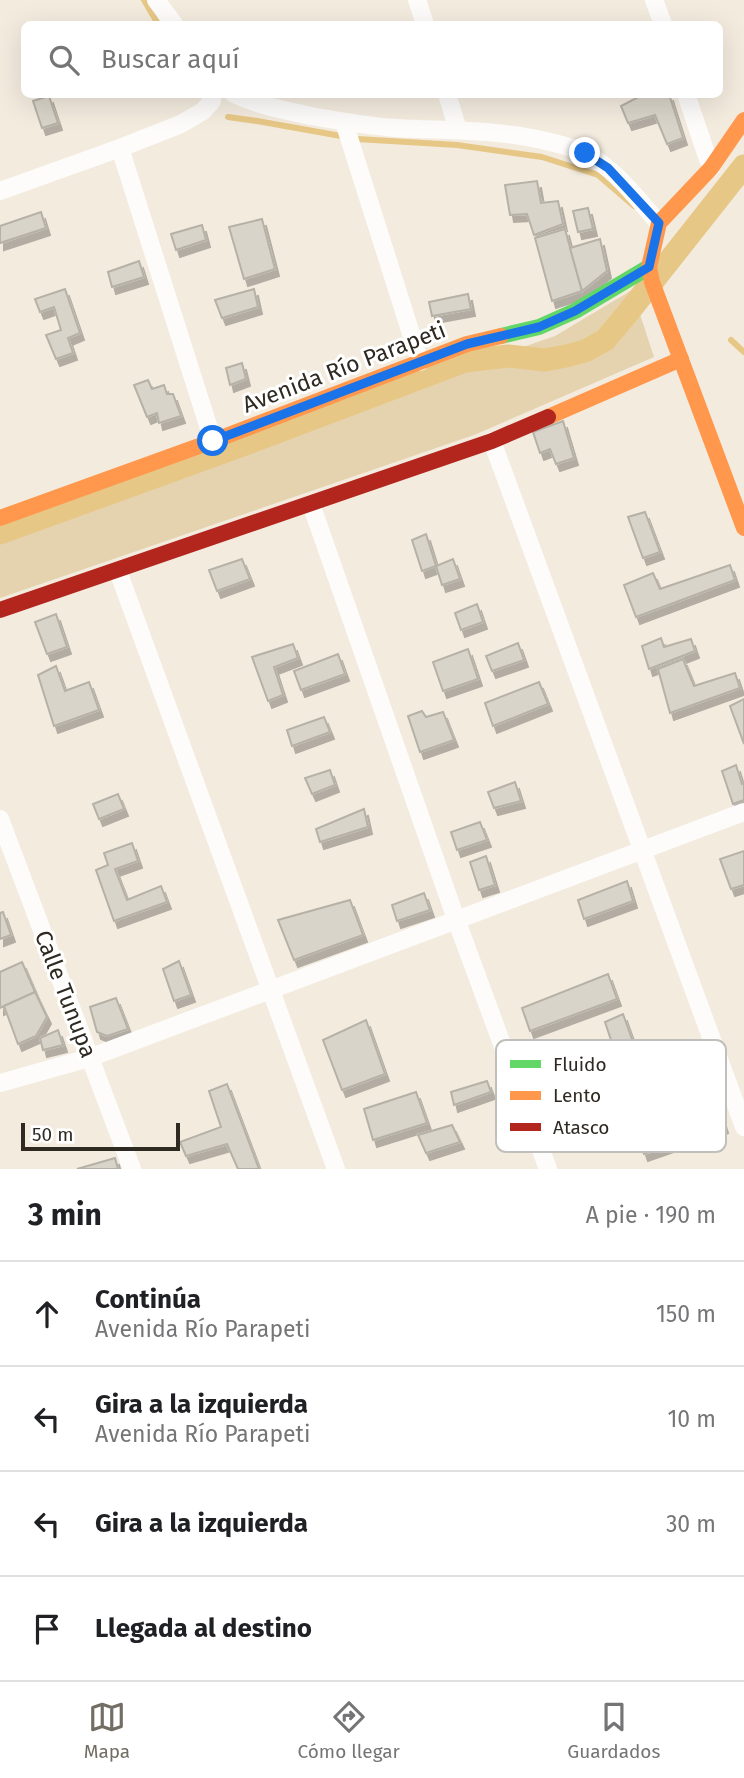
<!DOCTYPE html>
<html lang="es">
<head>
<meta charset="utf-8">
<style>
	body { margin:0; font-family:"Fira Sans",sans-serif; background:#f2f2f2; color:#202124 }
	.scale { position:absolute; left:21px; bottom:18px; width:159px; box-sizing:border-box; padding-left:7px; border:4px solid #2e2a21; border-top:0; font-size:19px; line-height:24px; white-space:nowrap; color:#2e2a21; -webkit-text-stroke:5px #fff; paint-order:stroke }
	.stop { position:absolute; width:21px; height:21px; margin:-16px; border:5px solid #1a73e8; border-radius:50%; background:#fff }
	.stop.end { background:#1a73e8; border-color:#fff; box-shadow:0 2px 7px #0008 }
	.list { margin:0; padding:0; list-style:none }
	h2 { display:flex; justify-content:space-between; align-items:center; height:91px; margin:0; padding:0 28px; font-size:30px }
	h2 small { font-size:23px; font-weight:400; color:#757577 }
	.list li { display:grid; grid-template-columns:46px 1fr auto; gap:21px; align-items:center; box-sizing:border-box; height:105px; padding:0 28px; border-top:2px solid #e0e0e0 }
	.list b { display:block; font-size:26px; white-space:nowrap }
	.list p { margin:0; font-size:23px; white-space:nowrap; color:#757577 }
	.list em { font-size:23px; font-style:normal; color:#757577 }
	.icon { flex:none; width:38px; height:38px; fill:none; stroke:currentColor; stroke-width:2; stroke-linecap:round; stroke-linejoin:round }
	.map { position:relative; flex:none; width:744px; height:1169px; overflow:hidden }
	.search { position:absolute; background:#fff; box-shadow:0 7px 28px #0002; left:21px; right:21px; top:21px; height:77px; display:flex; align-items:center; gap:18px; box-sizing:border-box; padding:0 24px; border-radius:10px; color:#757577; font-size:26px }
	.sheet { height:511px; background:#fff }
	nav { display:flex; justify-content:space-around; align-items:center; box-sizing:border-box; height:98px; border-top:2px solid #e0e0e0; background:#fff; font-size:19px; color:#757577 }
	nav a { display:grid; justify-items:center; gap:4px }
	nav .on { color:#736e63 }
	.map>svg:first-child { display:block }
	.green { fill:#e5d3af }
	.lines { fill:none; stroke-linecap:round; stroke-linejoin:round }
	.stream { stroke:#e7c786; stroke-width:6 }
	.canal { stroke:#e7c786; stroke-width:23 }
	.building { fill:#d9d4c9; stroke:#b6b1a7; stroke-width:2; filter:url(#shadow) }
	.street { stroke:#fdfcfa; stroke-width:18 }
	.fast { stroke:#63d668; stroke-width:16 }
	.slow { stroke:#ff974d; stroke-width:16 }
	.jam { stroke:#b3261e; stroke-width:16 }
	.route { stroke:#1a73e8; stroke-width:9 }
	.labels { text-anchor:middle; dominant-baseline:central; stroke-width:6; stroke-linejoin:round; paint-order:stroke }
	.street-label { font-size:23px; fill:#2e2a21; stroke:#fff }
	.key { fill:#fff; stroke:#c0bfbc; stroke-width:2 }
	.key-label { font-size:19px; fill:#2e2a21 }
</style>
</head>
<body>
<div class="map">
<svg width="744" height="1169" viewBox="0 0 744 1169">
	<defs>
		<filter id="shadow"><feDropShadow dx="4" dy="7" stdDeviation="0" flood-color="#0004"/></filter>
	</defs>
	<rect width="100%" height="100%" fill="#f3ebde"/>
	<polygon class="green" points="632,290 654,357 474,435 0,598 0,527 461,355 526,346 555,336"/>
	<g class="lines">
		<g class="stream">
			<polyline points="144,0 158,24"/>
			<polyline points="228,117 257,121 341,136"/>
			<polyline points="357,139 457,145 542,157 598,175 634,206"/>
			<polyline points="731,340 744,352"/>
		</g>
		<polyline class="canal" points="0,533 240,446 465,361 508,356 545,360 566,356 585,351 605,340 627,314 744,166"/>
	</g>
	<g class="building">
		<polygon points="644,94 669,94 683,138 667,144 655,115 628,123 621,106"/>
		<polygon points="49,96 58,123 42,128 33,101"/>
		<polygon points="537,181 541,203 558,201 563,224 534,235 527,214 510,215 505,185"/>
		<polygon points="588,208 593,229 578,232 573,211"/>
		<polygon points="41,212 46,228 0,243 0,226"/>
		<polygon points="262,219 275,269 244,279 229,227"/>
		<polygon points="202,225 206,240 176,250 171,234"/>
		<polygon points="565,229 582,291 552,301 535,238"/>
		<polygon points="600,239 607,271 582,291 570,248"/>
		<polygon points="139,261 144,277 112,287 108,272"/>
		<polygon points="65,289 80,333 68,338 73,353 56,359 46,335 61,330 54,307 40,312 35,299"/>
		<polygon points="254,289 258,307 222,318 215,300"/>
		<polygon points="468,294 471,309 432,316 429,302"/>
		<polygon points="242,363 246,379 230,385 226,368"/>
		<polygon points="148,380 152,389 164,385 167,394 173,394 181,416 159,423 157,413 147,417 134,385"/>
		<polygon points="563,421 574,458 556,464 550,449 540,453 533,432"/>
		<polygon points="645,512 660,552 643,558 628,517"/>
		<polygon points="426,534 436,566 422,571 412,540"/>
		<polygon points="242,559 250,579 217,591 209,570"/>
		<polygon points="453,559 460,579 442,585 436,566"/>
		<polygon points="730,565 735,580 636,617 624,585 653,573 660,589"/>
		<polygon points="477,604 483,622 461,630 455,613"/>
		<polygon points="56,614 67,647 47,654 35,622"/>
		<polygon points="661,638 664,647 691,639 695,651 649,669 642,646"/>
		<polygon points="518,643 524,660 492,671 486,656"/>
		<polygon points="293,644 298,658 274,667 283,695 268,701 252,657"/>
		<polygon points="468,649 478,679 443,691 433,662"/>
		<polygon points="338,654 345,674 301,690 294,671"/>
		<polygon points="683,659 694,686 735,673 740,688 670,713 658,669"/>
		<polygon points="56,666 65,691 89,682 99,710 54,726 38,675"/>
		<polygon points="539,682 548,704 493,726 485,703"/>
		<polygon points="744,699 744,744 730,706"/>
		<polygon points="422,711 426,717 443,712 454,740 420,752 408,716"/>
		<polygon points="324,717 330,732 292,746 287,730"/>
		<polygon points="736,765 742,784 744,783 744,800 733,804 722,771"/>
		<polygon points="330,770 335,785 312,794 305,778"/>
		<polygon points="515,782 521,801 494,808 488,792"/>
		<polygon points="118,794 124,809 99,819 93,804"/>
		<polygon points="364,809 368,827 320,842 316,829"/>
		<polygon points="480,822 487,840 457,850 451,832"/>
		<polygon points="132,843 138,861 115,869 127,900 161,886 167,902 114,921 96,870 108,865 104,853"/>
		<polygon points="744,851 744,885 731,889 720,859"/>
		<polygon points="486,856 495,885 479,890 470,862"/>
		<polygon points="627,881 633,901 584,919 578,900"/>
		<polygon points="424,893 430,910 397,921 392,905"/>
		<polygon points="350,900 363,935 294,960 278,920"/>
		<polygon points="3,912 11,935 0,939 0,913"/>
		<polygon points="179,961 191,995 174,1001 163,969"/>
		<polygon points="22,962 35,992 0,1008 0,972"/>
		<polygon points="608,974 617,999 530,1031 522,1008"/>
		<polygon points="35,992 47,1017 36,1036 18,1044 4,1006"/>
		<polygon points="116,998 128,1029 107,1036 97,1032 90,1007"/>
		<polygon points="623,1014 634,1045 615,1052 605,1022"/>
		<polygon points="366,1020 385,1074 342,1090 323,1040"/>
		<polygon points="58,1030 63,1045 43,1050 40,1038"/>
		<polygon points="487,1081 491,1092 454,1105 451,1092"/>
		<polygon points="227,1084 259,1169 238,1169 227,1144 186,1156 180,1142 221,1127 209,1091"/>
		<polygon points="416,1092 427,1123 373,1140 364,1109"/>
		<polygon points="718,1106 724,1126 644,1154 637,1134"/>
		<polygon points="452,1125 460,1142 426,1153 418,1135"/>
		<polygon points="115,1158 118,1169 77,1169"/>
	</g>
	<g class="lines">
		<g class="street">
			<polyline points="156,0 174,24"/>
			<polyline points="417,0 425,24"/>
			<polyline points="654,0 663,24"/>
			<path d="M234 94C259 106 285 110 311 116 339 121 367 126 396 128 448 131 499 129 550 142 562 145 575 148 586 154 616 169 637 199 659 223"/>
			<polyline points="447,94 458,130"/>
			<polyline points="686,94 711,168"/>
			<polyline points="344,122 420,362"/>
			<polyline points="120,148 213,441"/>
			<polyline points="0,191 120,148 181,124 203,111 212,101 212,94"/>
			<polyline points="492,441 744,1127"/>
			<polyline points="311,504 456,919 548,1169"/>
			<polyline points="118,571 336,1169"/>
			<polyline points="0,819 132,1169"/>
			<polyline points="0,1083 89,1058 744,812"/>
		</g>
		<polyline class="fast" points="501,336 539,327 575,311 649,267"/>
		<g class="slow">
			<polyline points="744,120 711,168 659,223 649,267 652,282 744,528"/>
			<polyline points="548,417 681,359"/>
			<polyline points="0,518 213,441 467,344 501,336"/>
		</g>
		<polyline class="jam" points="0,610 492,441 548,417"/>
	</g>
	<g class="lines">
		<polyline class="route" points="213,441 467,344 539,327 575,311 649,267 659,223 608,168 585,153"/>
	</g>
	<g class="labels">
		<g class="street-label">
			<text transform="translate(344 367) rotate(-21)">Avenida Río Parapeti</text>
			<text transform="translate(66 994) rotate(69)">Calle Tunupa</text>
		</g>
	</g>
	<rect x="496" y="1040" width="230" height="112" rx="10" class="key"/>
	<rect x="510" y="1060" width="31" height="8" fill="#63d668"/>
	<rect x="510" y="1091" width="31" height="9" fill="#ff974d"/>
	<rect x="510" y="1123" width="31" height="8" fill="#b3261e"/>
	<g class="key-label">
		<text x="553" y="1071">Fluido</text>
		<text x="553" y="1102">Lento</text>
		<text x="553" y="1134">Atasco</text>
	</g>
</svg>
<div class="scale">50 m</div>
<div class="stop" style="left:213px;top:441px"></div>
<div class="stop end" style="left:585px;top:153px"></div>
<div class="search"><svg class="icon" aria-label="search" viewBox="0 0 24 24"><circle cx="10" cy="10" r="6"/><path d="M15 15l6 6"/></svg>Buscar aquí</div>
</div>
<section class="sheet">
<h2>3 min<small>A pie · 190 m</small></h2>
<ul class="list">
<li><svg class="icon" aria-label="ahead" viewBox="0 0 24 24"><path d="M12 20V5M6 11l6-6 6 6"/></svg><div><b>Continúa</b><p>Avenida Río Parapeti</p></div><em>150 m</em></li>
<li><svg class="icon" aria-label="left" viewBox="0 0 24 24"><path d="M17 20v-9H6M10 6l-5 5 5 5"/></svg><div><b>Gira a la izquierda</b><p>Avenida Río Parapeti</p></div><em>10 m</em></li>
<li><svg class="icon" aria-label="left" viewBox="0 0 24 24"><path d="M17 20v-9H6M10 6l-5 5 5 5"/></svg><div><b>Gira a la izquierda</b></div><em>30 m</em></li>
<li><svg class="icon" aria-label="arrive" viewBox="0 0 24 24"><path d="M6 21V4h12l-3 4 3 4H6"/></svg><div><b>Llegada al destino</b></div></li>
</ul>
</section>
<nav>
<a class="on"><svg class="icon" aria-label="map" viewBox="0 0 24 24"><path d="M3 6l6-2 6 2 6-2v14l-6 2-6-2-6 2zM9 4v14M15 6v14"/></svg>Mapa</a>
<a><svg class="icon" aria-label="directions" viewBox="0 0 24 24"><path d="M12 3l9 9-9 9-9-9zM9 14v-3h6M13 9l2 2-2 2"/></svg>Cómo llegar</a>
<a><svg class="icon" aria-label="saved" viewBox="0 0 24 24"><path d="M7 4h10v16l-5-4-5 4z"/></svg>Guardados</a>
</nav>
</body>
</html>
